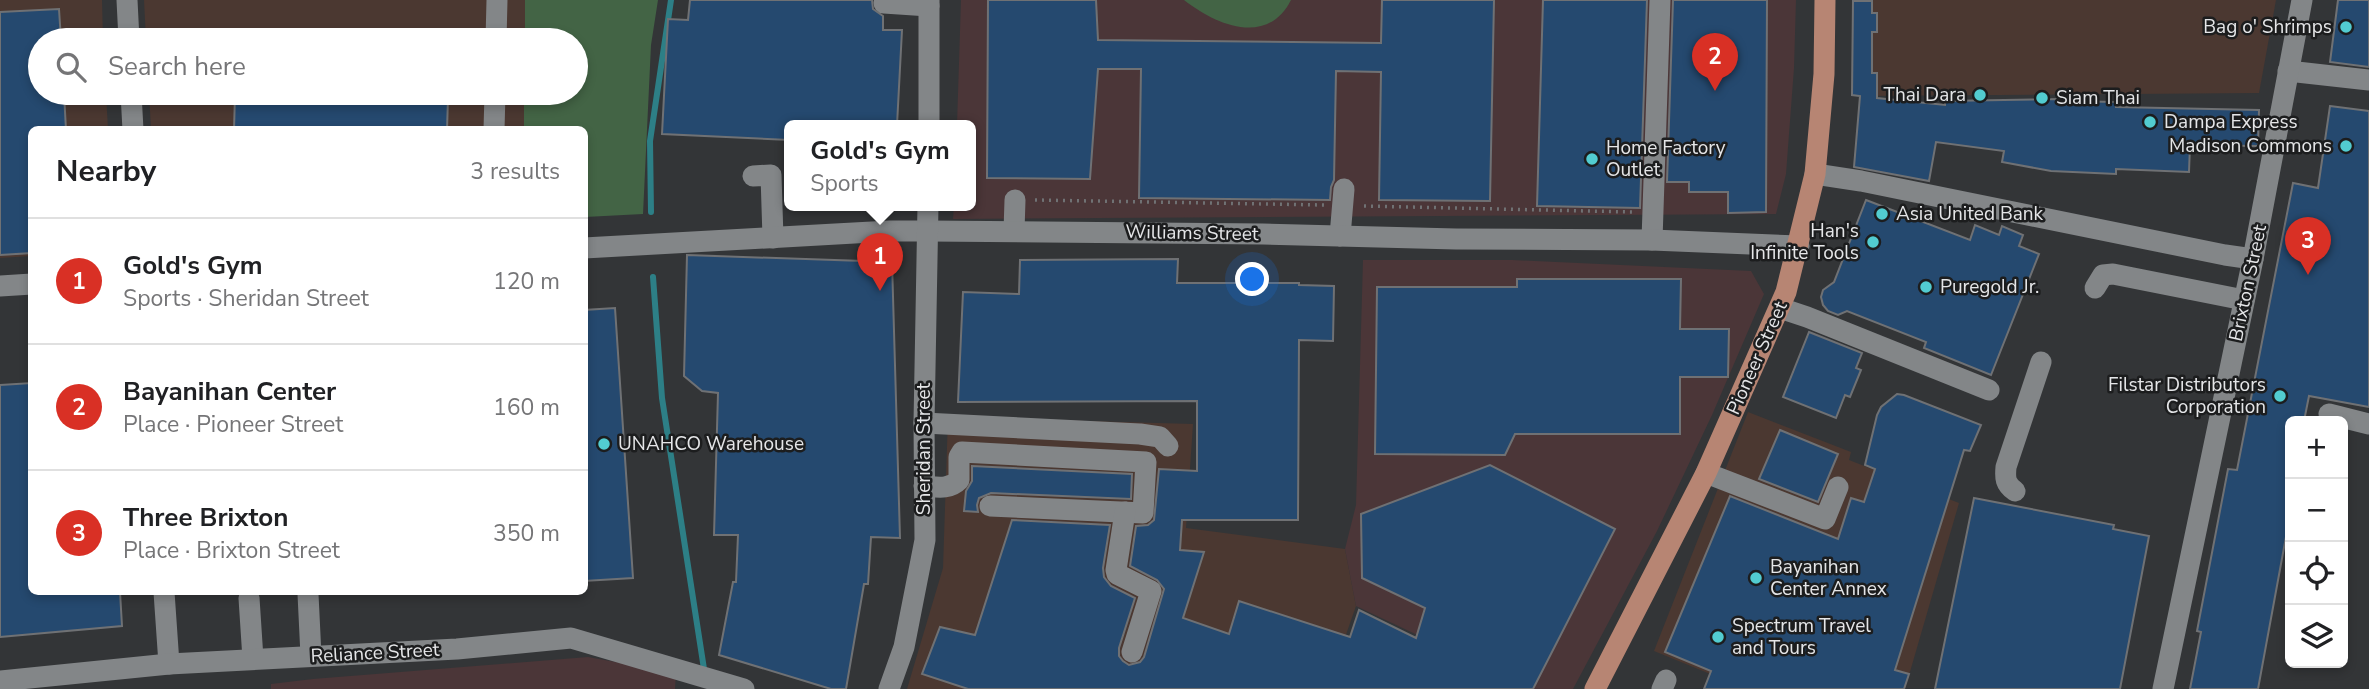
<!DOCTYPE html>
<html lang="en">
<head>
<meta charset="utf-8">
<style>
	body { margin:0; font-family:"Nunito Sans",sans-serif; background:#f6f6f6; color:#202124 }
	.controls { position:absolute; right:21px; bottom:21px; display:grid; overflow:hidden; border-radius:10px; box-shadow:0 4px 10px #0003 }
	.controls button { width:63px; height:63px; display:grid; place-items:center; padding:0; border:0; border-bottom:2px solid #e0e0e0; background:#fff; color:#202124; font:35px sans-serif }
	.you { position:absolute; left:1253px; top:280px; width:24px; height:24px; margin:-18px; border:5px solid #fff; border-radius:50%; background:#1a73e8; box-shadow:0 0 0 10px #1a73e833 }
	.badge { display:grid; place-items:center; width:46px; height:46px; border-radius:50%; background:#d93025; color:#fff; font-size:23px; font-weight:700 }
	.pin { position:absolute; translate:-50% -58px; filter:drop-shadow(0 2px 4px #0008) }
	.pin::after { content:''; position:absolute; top:37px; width:24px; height:21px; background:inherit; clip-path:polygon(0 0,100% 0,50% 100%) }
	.popup { position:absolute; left:784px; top:120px; width:192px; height:91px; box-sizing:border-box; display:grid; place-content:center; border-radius:10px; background:#fff; filter:drop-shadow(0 2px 5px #0005); font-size:23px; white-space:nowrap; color:#757577 }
	.popup b { font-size:26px; color:#202124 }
	.popup::after { content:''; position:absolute; left:50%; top:100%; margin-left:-14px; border:14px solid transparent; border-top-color:#fff }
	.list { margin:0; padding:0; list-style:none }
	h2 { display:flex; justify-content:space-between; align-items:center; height:91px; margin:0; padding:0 28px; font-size:30px }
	h2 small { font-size:23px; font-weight:400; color:#757577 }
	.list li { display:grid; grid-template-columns:46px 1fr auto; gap:21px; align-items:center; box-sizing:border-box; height:126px; padding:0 28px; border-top:2px solid #e0e0e0 }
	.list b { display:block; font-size:26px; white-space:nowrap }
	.list p { margin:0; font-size:23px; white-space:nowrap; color:#757577 }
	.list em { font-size:23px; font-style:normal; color:#757577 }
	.icon { flex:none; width:38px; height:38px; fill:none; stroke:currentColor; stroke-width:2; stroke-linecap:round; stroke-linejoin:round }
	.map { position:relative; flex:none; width:2369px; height:689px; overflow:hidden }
	.search { position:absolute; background:#fff; box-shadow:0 4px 10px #0003; left:28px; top:28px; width:560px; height:77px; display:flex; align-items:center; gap:18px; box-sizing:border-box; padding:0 24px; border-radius:38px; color:#757577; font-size:26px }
	.panel { position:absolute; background:#fff; box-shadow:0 4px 10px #0003; left:28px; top:126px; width:560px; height:469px; border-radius:10px }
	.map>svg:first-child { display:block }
	.commercial { fill:#4b3831 }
	.industrial { fill:#4b3638 }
	.green { fill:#436445 }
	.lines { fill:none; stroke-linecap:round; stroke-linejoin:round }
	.stream { stroke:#2d7f86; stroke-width:6 }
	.building { fill:#25496f; stroke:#6f7174; stroke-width:2 }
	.path { stroke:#707274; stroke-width:3.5; stroke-dasharray:2 5; stroke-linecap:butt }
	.minor { stroke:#838688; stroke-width:21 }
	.major { stroke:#b78573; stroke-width:21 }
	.poi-dot { fill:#52ccd0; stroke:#1c1d1e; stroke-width:2.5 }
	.labels { text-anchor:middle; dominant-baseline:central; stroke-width:5; stroke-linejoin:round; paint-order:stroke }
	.poi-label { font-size:19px; fill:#e5e6e8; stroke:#1c1d1e; text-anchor:start }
	.street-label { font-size:19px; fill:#e5e6e8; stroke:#1c1d1e }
</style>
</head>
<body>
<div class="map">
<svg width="2369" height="689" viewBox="0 0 2369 689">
	<rect width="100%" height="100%" fill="#333537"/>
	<g class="commercial">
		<polygon points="0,0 102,0 103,40 40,40 40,93 106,93 108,129 32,130 31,256 0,258"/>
		<polygon points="144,0 525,0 525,40 146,40"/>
		<polygon points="1854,0 2276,0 2259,93 1851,96"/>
		<polygon points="149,93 524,93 524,129 151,129"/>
		<polygon points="1748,412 1851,452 1849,460 1959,503 1905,689 1747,689 1654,651"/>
		<polygon points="948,417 1193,424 1186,528 1345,549 1356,606 1327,689 907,689 943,568"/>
	</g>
	<g class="industrial">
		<polygon points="961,0 1796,0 1794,68 1786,174 1776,214 953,219 954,205 971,205 971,125 957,125"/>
		<polygon points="1363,260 1512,260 1751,271 1764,294 1712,415 1657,531 1573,689 1532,689 1356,606 1345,549 1356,505"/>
		<polygon points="588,657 676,673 675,689 271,689 271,684 313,679"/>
	</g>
	<g class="green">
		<polygon points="525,0 658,0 651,45 643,214 585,217 584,130 524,129 524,93 576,93 576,40 525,40"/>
		<path d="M1184 0H1291C1267 47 1216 25 1184 0Z"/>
	</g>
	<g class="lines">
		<g class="stream">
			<polyline points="651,212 650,141 671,0"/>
			<polyline points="653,277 662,398 704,669"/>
		</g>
	</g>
	<g class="building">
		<polygon points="690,0 872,0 873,9 883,16 883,30 902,30 897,125 789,125 789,140 662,134 668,19 688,20"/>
		<polygon points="988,0 1096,0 1098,40 1381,43 1382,0 1494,0 1490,201 1379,200 1381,72 1336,71 1334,180 1331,187 1330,200 1139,198 1141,69 1098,69 1090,179 987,178"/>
		<polygon points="1543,0 1647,0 1640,208 1537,206"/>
		<polygon points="1673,0 1767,0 1766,212 1728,213 1728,192 1689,192 1689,182 1667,182"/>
		<polygon points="2338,0 2369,0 2369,67 2330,62"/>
		<polygon points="1853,1 1872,1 1872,13 1877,13 1877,32 1872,32 1872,73 1877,73 1877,98 1945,105 1945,101 2063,99 2063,101 2116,102 2116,107 2259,110 2258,146 2190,145 2189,172 2116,169 2116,174 2051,171 2002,162 2004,151 1936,142 1929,181 1854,167 1860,96 1852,95"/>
		<polygon points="59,9 61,40 40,40 40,93 64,93 66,130 32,130 32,253 0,255 0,12"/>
		<polygon points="235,95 448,98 447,130 234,130"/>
		<polygon points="2330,106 2369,111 2369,407 2309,396 2304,421 2290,421 2290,515 2258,689 2190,689 2201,632 2197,631 2228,469 2237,470 2293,183 2318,188"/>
		<polygon points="1866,200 1970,240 1975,225 1999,235 2002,226 2023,235 2019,246 2039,254 1991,375 1924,348 1926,342 1847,311 1838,315 1828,311 1823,305 1821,297 1823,290 1834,282"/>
		<polygon points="687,255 892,262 900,538 871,537 868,584 864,584 846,689 831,689 719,655 733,582 736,582 738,535 714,535 718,393 702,391 684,376"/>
		<polygon points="1178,259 1177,283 1299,283 1299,285 1334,286 1333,341 1299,340 1298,520 1182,520 1180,550 1204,552 1183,618 1229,634 1239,601 1350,637 1359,610 1416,638 1425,608 1362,578 1361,514 1490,465 1615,529 1533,689 968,689 922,674 940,627 975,635 1012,520 1110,525 1103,568 1104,577 1111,586 1135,598 1119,648 1119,656 1123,661 1129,665 1140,662 1144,657 1164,589 1157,580 1130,566 1136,526 1148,525 1154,520 1159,469 1197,471 1197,401 958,402 963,292 1019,294 1020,260"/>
		<polygon points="1517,279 1681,279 1680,329 1729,329 1728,377 1680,377 1680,434 1515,434 1505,455 1375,454 1377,287 1517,287"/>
		<polygon points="615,308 633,578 584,581 584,310"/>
		<polygon points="1809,332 1862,353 1856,368 1861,370 1850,397 1845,395 1836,418 1783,397"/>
		<polygon points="32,383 32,592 120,592 122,626 0,637 0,385"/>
		<polygon points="1897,394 1904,395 1981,425 1970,451 1964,450 1895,670 1909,674 1904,689 1704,689 1711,671 1665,652 1730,496 1838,539 1851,498 1864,502 1875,469 1865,465 1877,415 1881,407"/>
		<polygon points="1780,430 1838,454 1818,502 1759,479"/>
		<polygon points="972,466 1132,474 1131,499 991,493 979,498 977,505 978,512 964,511 966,491 972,481"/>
		<polygon points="1974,498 2114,525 2113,529 2149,536 2120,689 1935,689"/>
	</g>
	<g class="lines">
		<g class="path">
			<polyline points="1035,200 1324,205"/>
			<polyline points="1364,206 1632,212"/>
		</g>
		<g class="minor">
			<polyline points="127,0 129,40"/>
			<polyline points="884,3 929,6"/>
			<polyline points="496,40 497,0"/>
			<polyline points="2288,71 2369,80"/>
			<polyline points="131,93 133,130"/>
			<polyline points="929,125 929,0"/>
			<polyline points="494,130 495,93"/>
			<polyline points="1815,174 1861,181 2225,255 2253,259"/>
			<polyline points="753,176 771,175 773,238"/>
			<polyline points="1014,231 1015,200"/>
			<polyline points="1340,236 1344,189"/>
			<polyline points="1652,240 1660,0"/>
			<polyline points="584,248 890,231 928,231 1263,234 1456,239 1652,240 1799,246"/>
			<polyline points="0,286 32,284"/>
			<polyline points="2095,288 2103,275 2113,274 2244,300"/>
			<polyline points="1780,308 1807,317 1989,390"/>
			<polyline points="2329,414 2369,424"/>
			<polyline points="924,423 1140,434 1160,437 1168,446"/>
			<polyline points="1706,473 1825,519 1838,487"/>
			<path d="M924 486C937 487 949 490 959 480V457L962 452 1146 462 1143 513 990 506"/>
			<path d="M2015 491C2005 484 2005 478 2006 467L2041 362"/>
			<polyline points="1125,512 1116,570 1117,574 1151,591 1132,652"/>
			<polyline points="164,592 169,664"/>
			<polyline points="308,594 311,656"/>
			<polyline points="249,598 253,659"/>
			<polyline points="0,681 169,664 457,649 571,638 744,689"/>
			<polyline points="889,689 904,647 925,540 924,423 928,205"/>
			<polyline points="1662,689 1666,680"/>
			<polyline points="2163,689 2253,259 2302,0"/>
		</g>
		<polyline class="major" points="1595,689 1706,473 1786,292 1815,174 1824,74 1825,0"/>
	</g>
	<g class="poi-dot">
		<circle cx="2346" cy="27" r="7"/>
		<circle cx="1980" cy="95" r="7"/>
		<circle cx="2042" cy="98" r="7"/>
		<circle cx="2150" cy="122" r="7"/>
		<circle cx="2346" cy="146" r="7"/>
		<circle cx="1592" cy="159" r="7"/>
		<circle cx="1882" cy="214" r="7"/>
		<circle cx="1873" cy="242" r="7"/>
		<circle cx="1926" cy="287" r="7"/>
		<circle cx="2280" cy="396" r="7"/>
		<circle cx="604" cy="444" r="7"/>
		<circle cx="1756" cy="578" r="7"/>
		<circle cx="1718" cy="637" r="7"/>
	</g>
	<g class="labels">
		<g class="poi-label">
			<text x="2332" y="27" text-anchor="end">Bag o' Shrimps</text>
			<text x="1966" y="95" text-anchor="end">Thai Dara</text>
			<text x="2056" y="98">Siam Thai</text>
			<text x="2164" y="122">Dampa Express</text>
			<text x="2332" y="146" text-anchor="end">Madison Commons</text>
			<text x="1606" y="148">Home Factory<tspan x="1606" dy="22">Outlet</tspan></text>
			<text x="1896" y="214">Asia United Bank</text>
			<text x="1859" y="231" text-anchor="end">Han's<tspan x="1859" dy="22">Infinite Tools</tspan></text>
			<text x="1940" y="287">Puregold Jr.</text>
			<text x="2266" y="385" text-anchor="end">Filstar Distributors<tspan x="2266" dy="22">Corporation</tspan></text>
			<text x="618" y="444">UNAHCO Warehouse</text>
			<text x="1770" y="567">Bayanihan<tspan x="1770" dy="22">Center Annex</tspan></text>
			<text x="1732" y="626">Spectrum Travel<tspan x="1732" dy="22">and Tours</tspan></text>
		</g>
		<g class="street-label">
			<text transform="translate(1192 233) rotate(1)">Williams Street</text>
			<text transform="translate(2248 283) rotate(-78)">Brixton Street</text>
			<text transform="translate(1757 358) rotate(-66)">Pioneer Street</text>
			<text transform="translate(924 449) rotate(-90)">Sheridan Street</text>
			<text transform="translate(375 653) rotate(-3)">Reliance Street</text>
		</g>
	</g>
</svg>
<div class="controls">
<button>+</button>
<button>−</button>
<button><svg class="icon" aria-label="locate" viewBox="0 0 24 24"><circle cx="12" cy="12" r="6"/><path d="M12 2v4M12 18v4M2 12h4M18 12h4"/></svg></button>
<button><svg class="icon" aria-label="layers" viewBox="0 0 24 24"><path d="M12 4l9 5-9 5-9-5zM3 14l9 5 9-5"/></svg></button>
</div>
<div class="you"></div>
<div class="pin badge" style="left:880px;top:291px">1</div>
<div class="popup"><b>Gold's Gym</b>Sports</div>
<div class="pin badge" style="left:1715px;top:91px">2</div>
<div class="pin badge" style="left:2308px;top:275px">3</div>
<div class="search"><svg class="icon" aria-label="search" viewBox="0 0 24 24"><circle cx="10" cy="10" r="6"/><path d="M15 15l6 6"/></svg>Search here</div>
<section class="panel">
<h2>Nearby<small>3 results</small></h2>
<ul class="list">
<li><span class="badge">1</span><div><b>Gold's Gym</b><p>Sports · Sheridan Street</p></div><em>120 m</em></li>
<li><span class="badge">2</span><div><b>Bayanihan Center</b><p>Place · Pioneer Street</p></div><em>160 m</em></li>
<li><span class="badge">3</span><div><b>Three Brixton</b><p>Place · Brixton Street</p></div><em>350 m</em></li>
</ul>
</section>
</div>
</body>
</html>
